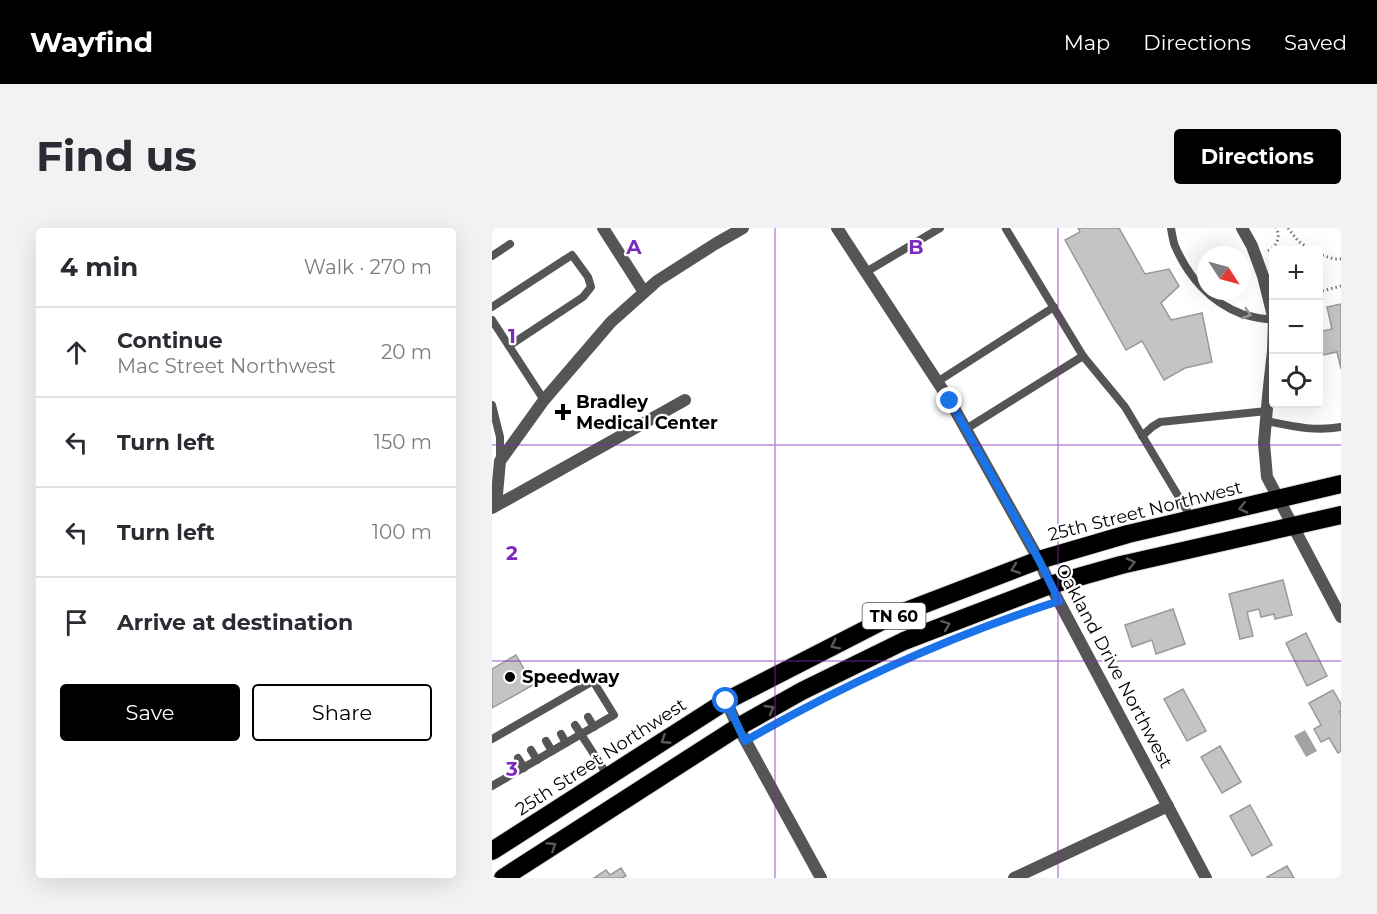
<!DOCTYPE html>
<html lang="en">
<head>
<meta charset="utf-8">
<style>
	body { margin:0; font-family:Montserrat,sans-serif; background:#f2f2f3; color:#2b2b33 }
	.controls { position:absolute; right:18px; top:18px; display:grid; overflow:hidden; border-radius:6px; box-shadow:0 6px 24px #0002 }
	.controls button { width:54px; height:54px; display:grid; place-items:center; padding:0; border:0; border-bottom:2px solid #e1e1e2; background:#fff; color:#2b2b33; font:30px sans-serif }
	.compass { position:absolute; left:705px; top:18px; width:54px; height:54px; border-radius:50%; background:#fff; box-shadow:0 6px 24px #0002; rotate:126deg }
	.stop { position:absolute; width:18px; height:18px; margin:-14px; border:4px solid #1a73e8; border-radius:50%; background:#fff }
	.stop.end { background:#1a73e8; border-color:#fff; box-shadow:0 2px 6px #0008 }
	.list { margin:0; padding:0; list-style:none }
	h2 { display:flex; justify-content:space-between; align-items:center; height:78px; margin:0; padding:0 24px; font-size:26px }
	h2 small { font-size:20px; font-weight:400; color:#7c7c81 }
	.list li { display:grid; grid-template-columns:39px 1fr auto; gap:18px; align-items:center; box-sizing:border-box; height:90px; padding:0 24px; border-top:2px solid #e1e1e2 }
	.list b { display:block; font-size:22px; white-space:nowrap }
	.list p { margin:0; font-size:20px; white-space:nowrap; color:#7c7c81 }
	.list em { font-size:20px; font-style:normal; color:#7c7c81 }
	.actions { display:flex; gap:12px; padding:18px 24px }
	.actions a { flex:1; padding:14px 0; border:2px solid #000; border-radius:6px; text-align:center; font-size:21px; color:#000 }
	.actions .main { background:#000; color:#fff }
	.icon { flex:none; width:33px; height:33px; fill:none; stroke:currentColor; stroke-width:2; stroke-linecap:round; stroke-linejoin:round }
	.map { position:relative; flex:none; width:849px; height:650px; overflow:hidden; border-radius:6px }
	header { display:flex; align-items:center; gap:36px; box-sizing:border-box; height:84px; padding:0 30px; background:#000; color:#fff }
	header strong { font-size:28px }
	nav { display:flex; gap:33px; margin-inline-start:auto; font-size:21px }
	.intro { display:flex; align-items:center; justify-content:space-between; box-sizing:border-box; height:144px; padding:0 36px }
	h1 { margin:0; font-size:42px }
	.button { padding:15px 27px; border-radius:6px; background:#000; color:#fff; font-size:21px; font-weight:700 }
	main { display:flex; gap:36px; padding:0 36px }
	aside { flex:1; background:#fff; border-radius:6px; box-shadow:0 6px 24px #0002 }
	.map>svg:first-child { display:block }
	.water { fill:#a3a3a3 }
	.building { fill:#c4c4c4; stroke:#999; stroke-width:1.5 }
	.lines { fill:none; stroke-linecap:round; stroke-linejoin:round }
	.highway-casing { stroke:#dbdbdb; stroke-width:20 }
	.path { stroke:#777; stroke-width:3; stroke-dasharray:1.5 3; stroke-linecap:butt }
	.lane { stroke:#555; stroke-width:8 }
	.street { stroke:#555; stroke-width:12 }
	.highway { stroke:#000; stroke-width:18 }
	.oneway { stroke:#999 }
	.oneway2 { stroke:#595959 }
	.route { stroke:#1a73e8; stroke-width:8 }
	.grid { fill:none; stroke:#7b2cbf; stroke-width:1.5; stroke-opacity:0.55 }
	.poi-dot { fill:#000; stroke:#fff; stroke-width:2 }
	.labels { text-anchor:middle; dominant-baseline:central; stroke-width:4.5; stroke-linejoin:round; paint-order:stroke }
	.shield { fill:#fff; stroke:#4c4c4c; stroke-width:1.5 }
	.shield-label { font-size:16px; font-weight:bold; fill:#000 }
	.poi-label { font-size:18px; font-weight:bold; fill:#000; stroke:#fff; text-anchor:start }
	.street-label { font-size:18px; fill:#000; stroke:#fff }
	.grid-label { font-size:20px; text-anchor:middle; font-weight:bold; fill:#7b2cbf; stroke:#fff; stroke-width:4.5; stroke-linejoin:round; paint-order:stroke }
</style>
</head>
<body>
<header>
<strong>Wayfind</strong>
<nav><a>Map</a><a>Directions</a><a>Saved</a></nav>
</header>
<div class="intro"><h1>Find us</h1><a class="button">Directions</a></div>
<main>
<aside>
<h2>4 min<small>Walk · 270 m</small></h2>
<ul class="list">
<li><svg class="icon" aria-label="ahead" viewBox="0 0 24 24"><path d="M12 20V5M6 11l6-6 6 6"/></svg><div><b>Continue</b><p>Mac Street Northwest</p></div><em>20 m</em></li>
<li><svg class="icon" aria-label="left" viewBox="0 0 24 24"><path d="M17 20v-9H6M10 6l-5 5 5 5"/></svg><div><b>Turn left</b></div><em>150 m</em></li>
<li><svg class="icon" aria-label="left" viewBox="0 0 24 24"><path d="M17 20v-9H6M10 6l-5 5 5 5"/></svg><div><b>Turn left</b></div><em>100 m</em></li>
<li><svg class="icon" aria-label="arrive" viewBox="0 0 24 24"><path d="M6 21V4h12l-3 4 3 4H6"/></svg><div><b>Arrive at destination</b></div></li>
</ul>
<div class="actions"><a class="main">Save</a><a>Share</a></div>
</aside>
<div class="map">
<svg width="849" height="650" viewBox="0 0 849 650">
	<rect width="100%" height="100%" fill="#fff"/>
	<polygon class="water" points="813,502 825,523 814,529 802,508"/>
	<g class="building">
		<polygon points="586,0 627,0 653,46 677,41 687,58 669,75 679,92 710,85 720,134 693,140 672,152 650,113 634,122 573,12 588,4"/>
		<polygon points="849,76 849,141 845,124 830,127 826,111 826,104 840,101 835,79"/>
		<polygon points="791,352 800,387 783,391 782,386 769,389 767,381 755,384 761,408 748,411 737,366"/>
		<polygon points="681,381 693,416 664,426 660,412 640,419 633,397"/>
		<polygon points="814,405 835,448 815,458 794,415"/>
		<polygon points="24,427 41,457 0,480 0,441"/>
		<polygon points="691,461 714,503 695,513 672,471"/>
		<polygon points="841,462 849,476 849,483 847,484 849,486 849,523 846,525 837,510 829,514 822,501 829,497 817,475"/>
		<polygon points="728,518 749,554 730,565 709,529"/>
		<polygon points="758,577 780,617 760,628 738,588"/>
		<polygon points="795,638 802,650 776,650 775,649"/>
		<polygon points="129,640 134,648 130,650 102,650 114,642 118,647"/>
	</g>
	<g class="lines">
		<defs>
			<g id="highway">
				<polyline points="0,623 234,473 396,390 547,332 636,306 849,256"/>
				<polyline points="11,650 246,499 310,463 412,413 558,357 629,337 849,287"/>
			</g>
		</defs>
		<use href="#highway" class="highway-casing"/>
		<g class="path">
			<polyline points="796,0 806,13 819,22"/>
			<path d="M776 23C785 18 789 9 784 0"/>
			<polyline points="826,26 842,31 849,31"/>
			<polyline points="826,64 849,58"/>
		</g>
		<g class="lane">
			<path d="M679 0C680 6 681 13 683 18 696 48 718 74 750 86 760 89 771 91 782 92"/>
			<polyline points="514,1 591,128 633,179 700,291"/>
			<polyline points="0,28 18,16"/>
			<polyline points="374,44 448,0"/>
			<polyline points="0,79 80,27 96,49 99,59 91,69 17,118"/>
			<polyline points="0,92 52,172"/>
			<polyline points="445,154 562,79"/>
			<polyline points="0,177 8,209 8,232"/>
			<path d="M774 193C799 198 823 204 849 199"/>
			<polyline points="474,201 591,128"/>
			<polyline points="650,208 660,199 668,194 775,183"/>
			<polyline points="96,489 102,499"/>
			<polyline points="83,497 116,548"/>
			<polyline points="69,506 74,515"/>
			<polyline points="0,511 101,453 122,487 0,558"/>
			<polyline points="54,513 60,523"/>
			<polyline points="39,522 45,532"/>
			<polyline points="26,530 32,540"/>
		</g>
		<g class="street">
			<polyline points="111,0 152,64"/>
			<polyline points="345,0 458,173 547,332 558,357 714,650"/>
			<polyline points="750,0 760,18 771,48 782,92"/>
			<polyline points="782,92 781,123 776,168 772,215 775,249 849,389"/>
			<polyline points="4,277 8,233 52,172 119,94 165,53 223,16 251,0"/>
			<polyline points="0,280 193,172"/>
			<polyline points="234,473 246,499 329,650"/>
			<polyline points="522,650 676,578"/>
		</g>
		<use href="#highway" class="highway"/>
	</g>
	<defs><path id="oneway-chevron" d="M-2-3.5L2.5 0L-2 3.5" fill="none" stroke-width="1.6" stroke-linecap="round" stroke-linejoin="round" transform="scale(1.5)"/></defs>
	<use class="oneway" href="#oneway-chevron" transform="translate(755 86) rotate(17)"/>
	<g class="oneway2">
		<use href="#oneway-chevron" transform="translate(751 280) rotate(167)"/>
		<use href="#oneway-chevron" transform="translate(639 335) rotate(-13)"/>
		<use href="#oneway-chevron" transform="translate(523 341) rotate(159)"/>
		<use href="#oneway-chevron" transform="translate(454 397) rotate(-21)"/>
		<use href="#oneway-chevron" transform="translate(343 417) rotate(153)"/>
		<use href="#oneway-chevron" transform="translate(278 481) rotate(-30)"/>
		<use href="#oneway-chevron" transform="translate(173 512) rotate(147)"/>
		<use href="#oneway-chevron" transform="translate(60 618) rotate(-33)"/>
	</g>
	<g class="lines">
		<path class="route" d="M234 473 253 513C353 456 458 408 567 373L547 332 458 173"/>
	</g>
	<path class="grid" d="M283 0V650M566 0V650M0 217H849M0 433H849"/>
	<g class="poi-dot">
		<path d="M68 175h6v6h6v6h-6v6h-6v-6h-6v-6h6z"/>
		<circle cx="18" cy="449" r="6"/>
	</g>
	<g class="labels">
		<rect class="shield" x="370.5" y="375" width="63" height="26" rx="4.5"/>
		<g class="shield-label">
			<text x="402" y="388">TN 60</text>
		</g>
		<g class="poi-label">
			<text x="84" y="174">Bradley<tspan x="84" dy="21">Medical Center</tspan></text>
			<text x="30" y="449">Speedway</text>
		</g>
		<g class="street-label">
			<text transform="translate(653 283) rotate(-14)">25th Street Northwest</text>
			<text transform="translate(622 438) rotate(62)">Oakland Drive Northwest</text>
			<text transform="translate(109 529) rotate(-33)">25th Street Northwest</text>
		</g>
	</g>
	<g class="grid-label">
		<text x="142" y="26">A</text>
		<text x="424" y="26">B</text>
		<text x="20" y="115">1</text>
		<text x="20" y="332">2</text>
		<text x="20" y="548">3</text>
	</g>
</svg>
<div class="controls">
<button>+</button>
<button>−</button>
<button><svg class="icon" aria-label="locate" viewBox="0 0 24 24"><circle cx="12" cy="12" r="6"/><path d="M12 2v4M12 18v4M2 12h4M18 12h4"/></svg></button>
</div>
<svg class="compass" viewBox="-18 -18 36 36"><path d="M0-13l5 13h-10z" fill="#e53935"/><path d="M0 13l5-13h-10z" fill="#7c7c81"/></svg>
<div class="stop" style="left:234px;top:473px"></div>
<div class="stop end" style="left:458px;top:173px"></div>
</div>
</main>
</body>
</html>
